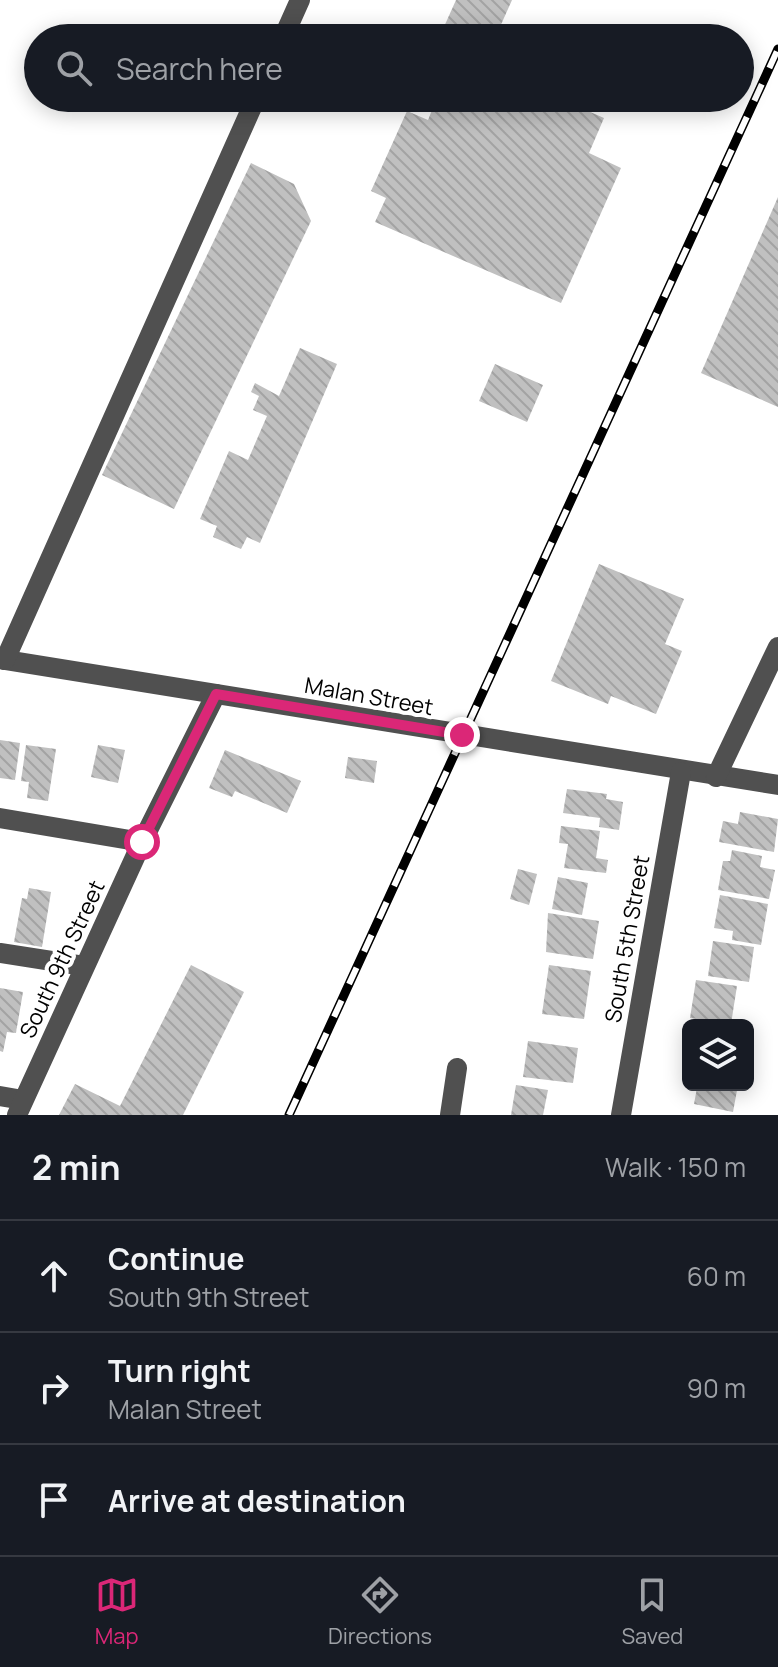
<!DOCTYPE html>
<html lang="en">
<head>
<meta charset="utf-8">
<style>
	body { margin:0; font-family:Manrope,sans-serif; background:#20242c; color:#f1f3f6 }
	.controls { position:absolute; right:24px; bottom:24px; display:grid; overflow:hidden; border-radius:12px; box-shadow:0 4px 20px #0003 }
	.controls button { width:72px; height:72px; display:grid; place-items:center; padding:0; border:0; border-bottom:2px solid #363941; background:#171b24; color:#f1f3f6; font:40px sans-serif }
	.stop { position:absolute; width:24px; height:24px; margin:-18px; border:6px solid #db2777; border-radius:50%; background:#fff }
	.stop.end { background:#db2777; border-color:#fff; box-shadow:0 2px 8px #0008 }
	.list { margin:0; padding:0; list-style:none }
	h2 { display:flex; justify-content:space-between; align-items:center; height:104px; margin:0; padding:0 32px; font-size:34px }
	h2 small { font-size:26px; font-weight:400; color:#9ea1a6 }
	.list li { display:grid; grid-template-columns:52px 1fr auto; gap:24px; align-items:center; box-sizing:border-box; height:112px; padding:0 32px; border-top:2px solid #363941 }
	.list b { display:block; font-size:30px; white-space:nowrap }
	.list p { margin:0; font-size:26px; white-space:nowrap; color:#9ea1a6 }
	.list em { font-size:26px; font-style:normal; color:#9ea1a6 }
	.icon { flex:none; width:44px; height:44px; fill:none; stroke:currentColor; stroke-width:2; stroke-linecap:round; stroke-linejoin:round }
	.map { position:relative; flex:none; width:778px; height:1115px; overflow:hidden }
	.search { position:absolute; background:#171b24; box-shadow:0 4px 20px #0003; left:24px; right:24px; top:24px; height:88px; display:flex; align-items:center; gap:20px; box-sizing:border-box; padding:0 28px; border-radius:44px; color:#9ea1a6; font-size:30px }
	.sheet { height:440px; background:#171b24 }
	nav { display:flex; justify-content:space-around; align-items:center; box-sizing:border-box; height:112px; border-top:2px solid #363941; background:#171b24; font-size:22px; color:#9ea1a6 }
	nav a { display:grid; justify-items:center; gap:4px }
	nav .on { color:#db2777 }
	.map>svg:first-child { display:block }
	.building { fill:url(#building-back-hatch) }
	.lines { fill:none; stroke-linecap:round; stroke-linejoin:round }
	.minor { stroke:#505050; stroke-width:20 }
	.rail-casing { stroke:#000; stroke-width:9 }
	.rail { stroke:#fff; stroke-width:6; stroke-dasharray:18; stroke-linecap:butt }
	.route { stroke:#db2777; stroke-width:10 }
	.labels { text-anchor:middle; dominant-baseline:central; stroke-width:8; stroke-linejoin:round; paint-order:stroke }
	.street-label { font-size:22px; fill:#000; stroke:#fff }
</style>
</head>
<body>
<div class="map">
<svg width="778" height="1115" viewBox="0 0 778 1115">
	<defs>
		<pattern id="building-back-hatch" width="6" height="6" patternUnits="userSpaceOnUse" patternTransform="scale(2)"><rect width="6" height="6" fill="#c0c0c0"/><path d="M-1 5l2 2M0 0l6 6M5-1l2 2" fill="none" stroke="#a3a3a3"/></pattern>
	</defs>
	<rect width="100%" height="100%" fill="#fff"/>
	<g class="building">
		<polygon points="456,0 512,0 495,38 439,38"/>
		<polygon points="437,98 558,98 604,118 589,153 621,168 561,303 375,222 386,198 371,191 407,111 428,120"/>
		<polygon points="251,163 294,184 311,221 174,509 102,475"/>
		<polygon points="778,197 778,407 701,373"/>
		<polygon points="300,348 337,364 260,543 247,537 241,549 213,537 217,526 200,519 229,451 248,460 267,416 253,410 259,396 251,392 255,383 279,396"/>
		<polygon points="495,364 543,385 527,422 479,401"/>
		<polygon points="599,564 684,599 665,644 682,651 656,714 611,696 608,704 551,681"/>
		<polygon points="0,740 20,743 15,780 0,778"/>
		<polygon points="26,745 56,749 48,801 27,798 29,782 21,781"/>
		<polygon points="98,745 125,750 118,783 91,777"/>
		<polygon points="225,750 301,781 287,813 235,791 232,797 209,788"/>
		<polygon points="348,757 377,761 374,783 345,778"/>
		<polygon points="567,789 607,794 606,799 623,802 619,830 599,827 600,818 563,813"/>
		<polygon points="740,812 778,819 774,852 719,842 723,821 738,824"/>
		<polygon points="561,826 600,831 596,858 608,860 606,873 564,868 568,844 559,843"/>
		<polygon points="732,850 762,856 760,867 775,870 769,899 718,890 723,861 730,861"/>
		<polygon points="518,869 537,874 529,905 510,899"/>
		<polygon points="558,877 588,883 582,915 552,909"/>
		<polygon points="29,888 51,892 42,947 14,942 22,898 27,899"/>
		<polygon points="720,895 768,904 761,945 732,940 733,931 714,928"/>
		<polygon points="548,913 599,921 593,959 546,952"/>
		<polygon points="713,941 754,947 749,982 708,976"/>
		<polygon points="191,965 244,992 183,1115 59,1115 75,1084 120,1106"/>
		<polygon points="549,965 591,971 584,1019 542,1014"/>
		<polygon points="696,980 737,986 731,1024 690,1018"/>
		<polygon points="0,988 23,992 16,1033 7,1032 3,1052 0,1051"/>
		<polygon points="528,1041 578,1048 573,1083 523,1077"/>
		<polygon points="516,1085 548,1090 543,1115 511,1115"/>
		<polygon points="688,1085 738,1085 733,1112 694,1104 697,1088"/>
	</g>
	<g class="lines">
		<g class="minor">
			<polyline points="283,38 300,0"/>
			<polyline points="0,659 778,785"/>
			<polyline points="5,660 256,98"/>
			<polyline points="716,777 778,647"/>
			<polyline points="0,818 142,842"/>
			<polyline points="0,953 84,966"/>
			<polyline points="0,1096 23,1100"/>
			<polyline points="17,1115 142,842 216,694"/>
			<polyline points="450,1115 457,1068"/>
			<polyline points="621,1115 681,772"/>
		</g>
		<defs>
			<polyline id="rail" points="289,1115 778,49"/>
		</defs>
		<use href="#rail" class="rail-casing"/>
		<use href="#rail" class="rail"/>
	</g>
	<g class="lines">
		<polyline class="route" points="142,842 216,694 462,735"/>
	</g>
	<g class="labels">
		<g class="street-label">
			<text transform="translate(369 696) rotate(10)">Malan Street</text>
			<text transform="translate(627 939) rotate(-80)">South 5th Street</text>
			<text transform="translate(62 959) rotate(-65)">South 9th Street</text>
		</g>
	</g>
</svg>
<div class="controls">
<button><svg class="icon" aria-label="layers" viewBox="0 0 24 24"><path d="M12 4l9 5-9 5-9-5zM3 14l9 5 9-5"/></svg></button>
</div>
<div class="stop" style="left:142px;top:842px"></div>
<div class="stop end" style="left:462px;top:735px"></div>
<div class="search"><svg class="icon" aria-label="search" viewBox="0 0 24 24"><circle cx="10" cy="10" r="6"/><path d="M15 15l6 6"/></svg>Search here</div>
</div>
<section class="sheet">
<h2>2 min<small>Walk · 150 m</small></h2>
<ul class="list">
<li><svg class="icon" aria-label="ahead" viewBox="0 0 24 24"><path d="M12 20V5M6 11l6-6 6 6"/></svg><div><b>Continue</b><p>South 9th Street</p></div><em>60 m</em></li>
<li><svg class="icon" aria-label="right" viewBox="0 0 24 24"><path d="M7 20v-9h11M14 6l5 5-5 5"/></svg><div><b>Turn right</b><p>Malan Street</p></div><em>90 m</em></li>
<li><svg class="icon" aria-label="arrive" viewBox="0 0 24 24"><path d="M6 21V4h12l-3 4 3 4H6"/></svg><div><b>Arrive at destination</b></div></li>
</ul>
</section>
<nav>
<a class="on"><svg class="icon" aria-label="map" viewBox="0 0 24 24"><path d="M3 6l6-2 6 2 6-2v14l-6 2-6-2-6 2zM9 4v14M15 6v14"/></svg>Map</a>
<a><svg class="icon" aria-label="directions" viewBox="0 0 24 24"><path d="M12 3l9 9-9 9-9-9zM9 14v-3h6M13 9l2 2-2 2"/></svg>Directions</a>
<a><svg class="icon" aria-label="saved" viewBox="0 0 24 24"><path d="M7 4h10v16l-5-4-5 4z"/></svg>Saved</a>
</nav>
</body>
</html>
